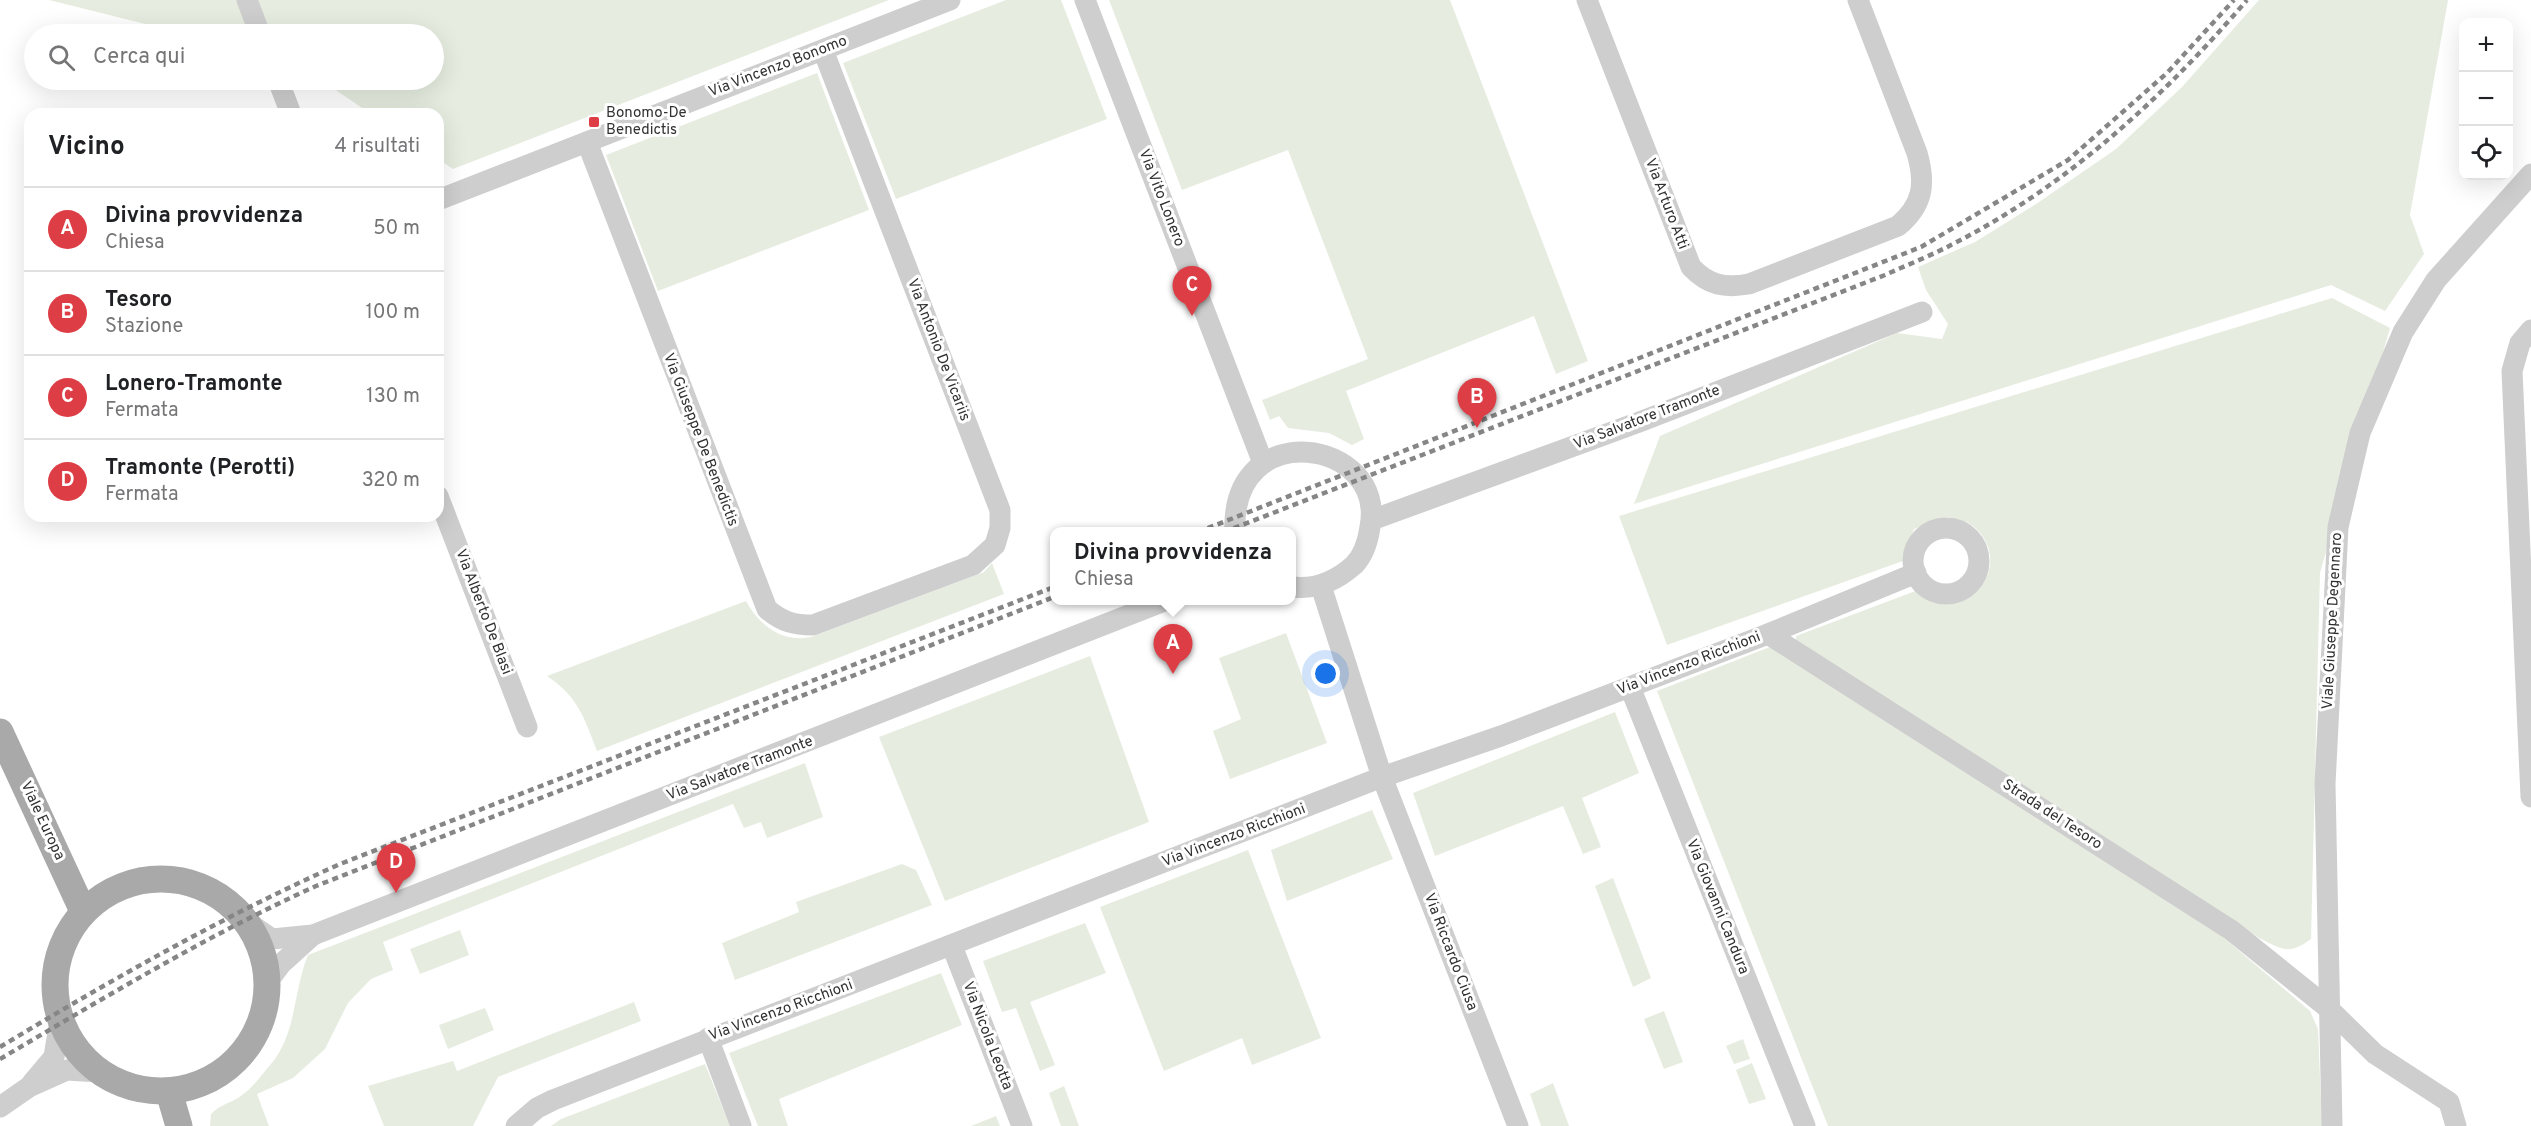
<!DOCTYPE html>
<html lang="it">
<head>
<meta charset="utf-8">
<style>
	body { margin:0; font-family:Overpass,sans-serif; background:#f6f6f6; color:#202124 }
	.controls { position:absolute; right:18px; top:18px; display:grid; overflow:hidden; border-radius:12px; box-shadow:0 6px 24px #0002 }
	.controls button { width:54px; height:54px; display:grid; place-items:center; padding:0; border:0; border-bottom:2px solid #e0e0e0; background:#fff; color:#202124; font:30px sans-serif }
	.you { position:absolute; left:1326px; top:674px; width:21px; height:21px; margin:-15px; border:4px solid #fff; border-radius:50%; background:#1a73e8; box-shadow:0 0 0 9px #1a73e833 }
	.badge { display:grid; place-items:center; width:39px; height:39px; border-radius:50%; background:#dd3d45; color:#fff; font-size:20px; font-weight:700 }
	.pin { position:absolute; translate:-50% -50px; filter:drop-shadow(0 2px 3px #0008) }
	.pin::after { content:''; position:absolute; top:32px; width:21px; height:18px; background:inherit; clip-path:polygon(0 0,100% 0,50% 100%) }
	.popup { position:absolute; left:1050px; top:527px; width:246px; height:78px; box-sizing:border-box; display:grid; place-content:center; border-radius:12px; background:#fff; filter:drop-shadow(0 2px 4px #0005); font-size:20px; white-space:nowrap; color:#757577 }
	.popup b { font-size:22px; color:#202124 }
	.popup::after { content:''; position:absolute; left:50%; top:100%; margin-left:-12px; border:12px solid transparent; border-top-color:#fff }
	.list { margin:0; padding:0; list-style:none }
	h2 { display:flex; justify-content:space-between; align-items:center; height:78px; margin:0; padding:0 24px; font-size:26px }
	h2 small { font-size:20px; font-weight:400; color:#757577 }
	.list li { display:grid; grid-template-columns:39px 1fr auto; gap:18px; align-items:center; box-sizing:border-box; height:84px; padding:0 24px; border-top:2px solid #e0e0e0 }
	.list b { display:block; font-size:22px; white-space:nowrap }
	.list p { margin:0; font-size:20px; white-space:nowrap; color:#757577 }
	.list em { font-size:20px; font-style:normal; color:#757577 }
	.icon { flex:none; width:33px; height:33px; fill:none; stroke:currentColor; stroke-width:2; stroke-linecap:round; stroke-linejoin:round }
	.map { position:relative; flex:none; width:2531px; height:1126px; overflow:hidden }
	.search { position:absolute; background:#fff; box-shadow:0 6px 24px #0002; left:24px; top:24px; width:420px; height:66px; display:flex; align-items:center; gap:15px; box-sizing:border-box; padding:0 21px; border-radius:33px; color:#757577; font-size:22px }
	.panel { position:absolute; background:#fff; box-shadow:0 6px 24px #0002; left:24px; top:108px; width:420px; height:414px; border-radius:18px }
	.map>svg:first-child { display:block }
	.green { fill:#e6ede0 }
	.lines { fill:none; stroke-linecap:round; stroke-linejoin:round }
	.minor { stroke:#cecece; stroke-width:21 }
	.major { stroke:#a9a9a9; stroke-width:27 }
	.rail { stroke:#868686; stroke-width:4.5; stroke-dasharray:6 4.5; stroke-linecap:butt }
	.poi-dot { fill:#dd3d45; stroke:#fff; stroke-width:2 }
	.labels { text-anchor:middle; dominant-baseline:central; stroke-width:6; stroke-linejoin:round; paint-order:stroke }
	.street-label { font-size:15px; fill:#313131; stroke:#fff }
	.poi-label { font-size:15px; fill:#313131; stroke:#fff; text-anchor:start }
</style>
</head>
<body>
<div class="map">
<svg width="2531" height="1126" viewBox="0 0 2531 1126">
	<rect width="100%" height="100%" fill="#fff"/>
	<g class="green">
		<polygon points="49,0 889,0 453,169 438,159 438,114 371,114 321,80 434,80 434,34 185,34"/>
		<polygon points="1006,0 1061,0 1107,119 896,199 843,63"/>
		<polygon points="1109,0 1450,0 1588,361 1556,374 1534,316 1346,391 1364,439 1352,445 1329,433 1288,428 1279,416 1270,420 1262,400 1368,359 1288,150 1182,190"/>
		<polygon points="2259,0 2448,0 2410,215 2424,254 2385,311 2331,285 1634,504 1660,436 1897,333 1942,339 1948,324 1926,290 1918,267 1975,242 2039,202 2116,149 2182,87"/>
		<polygon points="817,73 869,210 658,291 606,155"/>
		<path d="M2332 298 2390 328 2320 573 2311 939C2288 956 2282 949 2259 938L1796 642V636L1918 590C1924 594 1934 602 1942 603 1986 605 2008 555 1973 526 1967 521 1954 519 1947 517L1914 529 1903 561 1667 645 1619 516Z"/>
		<path d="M992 563 1004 594 597 751C584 717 578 697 547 676L746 601C759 625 782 643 811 637L984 572Z"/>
		<polygon points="1286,633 1327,743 1230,779 1213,731 1241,719 1219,658"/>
		<polygon points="1770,647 2204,921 2310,1011 2318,1029 2322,1126 1828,1126 1657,691"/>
		<polygon points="1090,656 1149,822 945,901 879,737"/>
		<polygon points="1615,712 1639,773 1582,798 1601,847 1583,854 1563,806 1435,856 1413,793"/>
		<path d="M805 763 823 817 767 838 761 822 744 828 733 804 383 942 393 970 371 979 348 1003 325 1049 293 1078 257 1094 269 1126H210L211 1114C220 1104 232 1103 242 1095 253 1088 262 1074 271 1064 297 1033 293 991 308 955Z"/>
		<polygon points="1372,810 1393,859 1287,901 1271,850"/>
		<polygon points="1248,850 1321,1038 1252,1065 1242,1038 1164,1071 1100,907"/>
		<polygon points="902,864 916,870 932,905 735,980 722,943 799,912 796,902"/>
		<polygon points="1613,878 1651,978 1633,987 1595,886"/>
		<polygon points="1085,923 1106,973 1030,1002 1055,1065 1040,1071 1016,1008 1002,1012 983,961"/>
		<polygon points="460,930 469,955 420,974 410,949"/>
		<polygon points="941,973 962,1025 779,1099 788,1126 758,1126 729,1053"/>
		<polygon points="634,1002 641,1021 498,1077 473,1126 384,1126 368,1086 453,1061 457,1071"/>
		<polygon points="485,1008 494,1030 448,1049 439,1025"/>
		<polygon points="1664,1011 1683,1062 1664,1069 1644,1019"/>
		<polygon points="1743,1039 1750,1059 1734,1064 1726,1046"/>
		<polygon points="1752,1063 1766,1099 1749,1104 1736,1070"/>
		<polygon points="705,1064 730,1126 551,1126 561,1119"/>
		<polygon points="1553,1083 1569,1126 1541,1126 1530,1094"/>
		<polygon points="1064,1086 1079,1126 1061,1126 1049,1093"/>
		<polygon points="996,1116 1000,1126 971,1126"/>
	</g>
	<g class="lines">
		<g class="minor">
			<polyline points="247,0 260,34"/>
			<polyline points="1085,0 1263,463"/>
			<path d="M1587 0 1691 267C1709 286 1725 288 1749 284L1898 226C1923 205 1926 184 1917 153L1858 0"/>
			<polyline points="278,80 291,114"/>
			<path d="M587 142 767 609C782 622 794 625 813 625L973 565 995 545 1000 528V510L823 50"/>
			<polyline points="438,200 950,0"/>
			<polyline points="2531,330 2520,343 2512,371 2531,797"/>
			<polyline points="438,496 527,727"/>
			<polyline points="1372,520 1642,421 1922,312"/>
			<circle cx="1946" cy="561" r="33"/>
			<path d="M1235 532C1230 414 1387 439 1370 527 1368 541 1364 555 1354 565 1336 581 1316 590 1292 587"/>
			<polyline points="1321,586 1382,777 1518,1126"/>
			<polyline points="1768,634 2231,930 2328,1008 2375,1054 2449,1102 2456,1126"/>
			<polyline points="1630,687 1805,1126"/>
			<polyline points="247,922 272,939 313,935 1167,600"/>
			<polyline points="952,946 1022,1126"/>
			<polyline points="268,981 281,964 313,935"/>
			<polyline points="708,1038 741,1126"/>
			<polyline points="32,1083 54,1057 60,1020"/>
			<polyline points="0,1107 29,1087 67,1070 99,1072"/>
			<polyline points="516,1126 537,1108 553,1100 1382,777 1501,736 1768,634 1916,573"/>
			<polyline points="2332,1126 2325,784 2338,527 2360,433 2403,332 2436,280 2531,174"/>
		</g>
		<g class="major">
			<polyline points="0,732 83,911"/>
			<circle cx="161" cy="985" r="106"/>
			<polyline points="169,1092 179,1126"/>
		</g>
		<g class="rail">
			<polyline points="1198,532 1921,247 2068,160 2167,73 2234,0"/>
			<path d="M1224 532 1885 275C1907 265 1930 256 1951 245 2067 186 2163 98 2247 0"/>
			<path d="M0 1047C111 980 222 917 340 864L1054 587"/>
			<path d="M0 1059C104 998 206 936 316 886L1054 597"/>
		</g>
	</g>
	<rect class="poi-dot" x="588" y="116" width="12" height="12" rx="3"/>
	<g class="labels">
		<g class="street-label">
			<text transform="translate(778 67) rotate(-21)">Via Vincenzo Bonomo</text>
			<text transform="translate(1161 198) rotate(69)">Via Vito Lonero</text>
			<text transform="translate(1666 204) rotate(69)">Via Arturo Atti</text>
			<text transform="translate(938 350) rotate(69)">Via Antonio De Vicariis</text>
			<text transform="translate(1647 418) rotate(-21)">Via Salvatore Tramonte</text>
			<text transform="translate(700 440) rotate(69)">Via Giuseppe De Benedictis</text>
			<text transform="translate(483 612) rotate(69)">Via Alberto De Blasi</text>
			<text transform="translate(2333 621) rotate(-87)">Viale Giuseppe Degennaro</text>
			<text transform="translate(1689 664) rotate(-21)">Via Vincenzo Ricchioni</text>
			<text transform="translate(740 769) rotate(-21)">Via Salvatore Tramonte</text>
			<text transform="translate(2052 815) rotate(33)">Strada del Tesoro</text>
			<text transform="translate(42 821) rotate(65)">Viale Europa</text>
			<text transform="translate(1234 836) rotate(-21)">Via Vincenzo Ricchioni</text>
			<text transform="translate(1717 907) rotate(68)">Via Giovanni Candura</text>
			<text transform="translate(1450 952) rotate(69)">Via Riccardo Ciusa</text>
			<text transform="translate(781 1011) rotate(-20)">Via Vincenzo Ricchioni</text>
			<text transform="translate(987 1036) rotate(69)">Via Nicola Leotta</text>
		</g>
		<g class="poi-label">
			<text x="606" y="113">Bonomo-De<tspan x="606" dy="17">Benedictis</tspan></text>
		</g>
	</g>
</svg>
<div class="controls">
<button>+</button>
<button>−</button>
<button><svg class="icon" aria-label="locate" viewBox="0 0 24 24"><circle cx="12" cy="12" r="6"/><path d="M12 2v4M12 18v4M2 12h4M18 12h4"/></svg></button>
</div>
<div class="you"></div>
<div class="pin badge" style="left:1173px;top:674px">A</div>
<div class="popup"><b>Divina provvidenza</b>Chiesa</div>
<div class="pin badge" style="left:1477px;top:428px">B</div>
<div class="pin badge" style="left:1192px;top:316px">C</div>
<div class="pin badge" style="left:396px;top:893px">D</div>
<div class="search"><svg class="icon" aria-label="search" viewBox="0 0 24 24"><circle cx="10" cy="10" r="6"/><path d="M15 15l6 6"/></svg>Cerca qui</div>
<section class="panel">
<h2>Vicino<small>4 risultati</small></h2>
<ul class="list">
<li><span class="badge">A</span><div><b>Divina provvidenza</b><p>Chiesa</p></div><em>50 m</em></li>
<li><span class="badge">B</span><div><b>Tesoro</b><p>Stazione</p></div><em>100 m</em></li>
<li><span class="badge">C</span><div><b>Lonero-Tramonte</b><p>Fermata</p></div><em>130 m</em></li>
<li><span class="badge">D</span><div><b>Tramonte (Perotti)</b><p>Fermata</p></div><em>320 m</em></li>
</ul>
</section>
</div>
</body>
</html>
